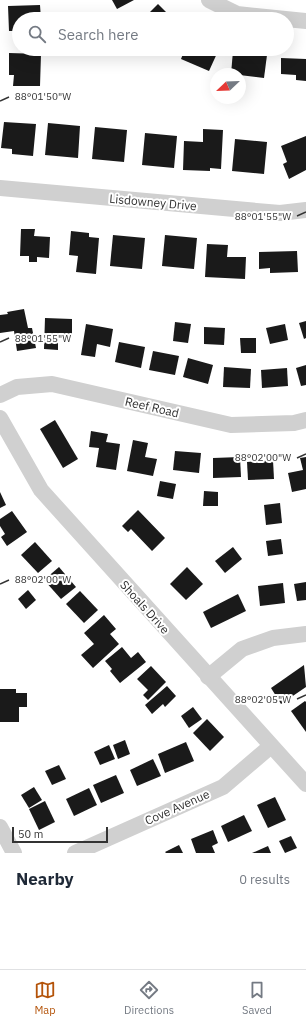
<!DOCTYPE html>
<html lang="en">
<head>
<meta charset="utf-8">
<style>
	body { margin:0; font-family:"IBM Plex Sans",sans-serif; background:#f2f2f3; color:#1f2937 }
	.compass { position:absolute; left:210px; top:68px; width:36px; height:36px; border-radius:50%; background:#fff; box-shadow:0 4px 16px #0002; rotate:247deg }
	.scale { position:absolute; left:12px; bottom:10px; width:96px; box-sizing:border-box; padding-left:4px; border:2px solid #333; border-top:0; font-size:11px; line-height:14px; white-space:nowrap; color:#333; -webkit-text-stroke:3px #fff; paint-order:stroke }
	.list { margin:0; padding:0; list-style:none }
	h2 { display:flex; justify-content:space-between; align-items:center; height:52px; margin:0; padding:0 16px; font-size:17px }
	h2 small { font-size:13px; font-weight:400; color:#747a83 }
	.icon { flex:none; width:22px; height:22px; fill:none; stroke:currentColor; stroke-width:2; stroke-linecap:round; stroke-linejoin:round }
	.map { position:relative; flex:none; width:306px; height:853px; overflow:hidden }
	.search { position:absolute; background:#fff; box-shadow:0 4px 16px #0002; left:12px; right:12px; top:12px; height:44px; display:flex; align-items:center; gap:10px; box-sizing:border-box; padding:0 14px; border-radius:22px; color:#747a83; font-size:15px }
	.sheet { height:116px; background:#fff }
	nav { display:flex; justify-content:space-around; align-items:center; box-sizing:border-box; height:56px; border-top:1px solid #e0e1e3; background:#fff; font-size:11px; color:#747a83 }
	nav a { display:grid; justify-items:center; gap:2px }
	nav .on { color:#b45309 }
	.map>svg:first-child { display:block }
	.building { fill:#1a1a1a }
	.lines { fill:none; stroke-linecap:round; stroke-linejoin:round }
	.minor { stroke:#d0d0d0; stroke-width:16 }
	.ticks { fill:none; stroke:#333; stroke-width:1.5 }
	.labels { text-anchor:middle; dominant-baseline:central; stroke-width:4; stroke-linejoin:round; paint-order:stroke }
	.street-label { font-size:12px; fill:#333; stroke:#fff }
	.ticks-label { font-size:10px; text-anchor:middle; fill:#333; stroke:#fff; stroke-width:4; stroke-linejoin:round; paint-order:stroke }
</style>
</head>
<body>
<div class="map">
<svg width="306" height="853" viewBox="0 0 306 853">
	<rect width="100%" height="100%" fill="#fff"/>
	<g class="building">
		<polygon points="112,0 134,0 117,9"/>
		<polygon points="158,4 173,19 143,19"/>
		<polygon points="40,5 41,19 19,19 19,41 16,41 15,31 9,31 8,6"/>
		<polygon points="185,49 219,49 209,71 181,59"/>
		<polygon points="233,51 267,55 264,78 231,74"/>
		<polygon points="9,53 41,54 40,86 13,86 14,75 9,75"/>
		<polygon points="281,58 306,59 306,81 296,80 296,75 281,74"/>
		<polygon points="4,122 36,124 33,156 12,154 12,149 1,148"/>
		<polygon points="48,123 80,126 78,158 45,155"/>
		<polygon points="95,127 127,130 124,162 92,159"/>
		<polygon points="203,129 223,130 221,169 210,168 210,171 183,170 184,141 203,142"/>
		<polygon points="145,133 177,136 174,168 142,165"/>
		<polygon points="306,136 306,170 289,179 283,164 287,162 281,146"/>
		<polygon points="235,139 267,142 264,174 232,171"/>
		<polygon points="21,229 35,229 34,236 50,237 49,258 37,257 37,262 29,262 29,256 20,256"/>
		<polygon points="71,231 89,233 89,237 99,238 96,274 76,272 78,256 69,255"/>
		<polygon points="113,235 145,238 142,269 110,266"/>
		<polygon points="165,235 197,238 194,269 162,266"/>
		<polygon points="207,244 228,245 227,257 246,257 245,279 205,277"/>
		<polygon points="297,251 298,272 270,273 270,268 259,269 259,252"/>
		<polygon points="24,309 28,328 32,328 36,348 17,351 14,331 0,333 0,315 8,314 7,312"/>
		<polygon points="45,318 72,319 72,338 58,338 58,350 44,349"/>
		<polygon points="306,321 306,338 304,339 299,323"/>
		<polygon points="175,322 191,324 188,343 173,341"/>
		<polygon points="86,324 113,329 110,347 97,344 95,357 81,355"/>
		<polygon points="285,324 288,340 270,344 266,328"/>
		<polygon points="204,327 225,328 224,345 204,344"/>
		<polygon points="240,338 256,338 256,353 241,353"/>
		<polygon points="119,342 145,347 141,368 115,362"/>
		<polygon points="153,351 179,356 175,375 149,370"/>
		<polygon points="188,358 213,365 208,384 183,377"/>
		<polygon points="306,365 306,385 301,386 296,368"/>
		<polygon points="224,367 251,369 250,388 223,387"/>
		<polygon points="287,368 288,386 262,388 261,370"/>
		<polygon points="55,420 78,459 63,468 40,429"/>
		<polygon points="91,431 108,434 106,442 120,444 116,470 96,467 99,448 89,447"/>
		<polygon points="133,440 148,443 145,457 157,459 153,476 127,471"/>
		<polygon points="175,451 201,453 199,473 173,470"/>
		<polygon points="240,457 241,477 213,478 213,458"/>
		<polygon points="306,457 306,489 292,492 288,473 303,470 300,458"/>
		<polygon points="273,460 274,479 248,480 247,462"/>
		<polygon points="160,481 176,484 173,499 157,496"/>
		<polygon points="204,491 218,492 218,506 203,506"/>
		<polygon points="0,492 6,505 0,508"/>
		<polygon points="280,503 282,523 266,525 264,505"/>
		<polygon points="138,510 165,538 152,551 131,529 128,532 122,526"/>
		<polygon points="12,511 27,532 7,546 1,537 5,534 0,526 0,519"/>
		<polygon points="281,539 283,554 268,556 266,541"/>
		<polygon points="35,542 52,561 38,573 21,555"/>
		<polygon points="233,547 242,559 225,573 215,561"/>
		<polygon points="59,567 76,587 61,599 44,580"/>
		<polygon points="187,567 203,584 186,600 170,584"/>
		<polygon points="306,582 306,600 297,601 294,584"/>
		<polygon points="283,583 285,603 260,606 258,586"/>
		<polygon points="28,590 36,600 26,609 18,599"/>
		<polygon points="80,591 98,610 84,623 66,604"/>
		<polygon points="238,594 246,611 211,628 203,612"/>
		<polygon points="104,615 116,629 110,634 119,644 93,668 81,655 94,644 84,633"/>
		<polygon points="122,647 131,658 138,652 146,662 120,683 110,671 112,669 105,661"/>
		<polygon points="304,665 306,687 281,704 271,688"/>
		<polygon points="151,666 166,682 148,700 143,695 148,690 137,679"/>
		<polygon points="167,686 176,696 165,707 163,704 152,714 145,705"/>
		<polygon points="0,689 16,689 16,693 27,693 27,707 19,707 19,722 0,722"/>
		<polygon points="305,701 306,702 306,732 291,711"/>
		<polygon points="193,707 202,719 189,728 181,716"/>
		<polygon points="207,719 224,737 210,751 193,733"/>
		<polygon points="125,740 130,754 118,759 113,745"/>
		<polygon points="186,742 194,761 165,773 158,754"/>
		<polygon points="109,745 115,759 100,765 94,752"/>
		<polygon points="153,759 161,776 137,786 130,770"/>
		<polygon points="59,765 66,779 52,785 45,771"/>
		<polygon points="116,775 124,793 101,803 93,785"/>
		<polygon points="34,787 42,800 29,808 21,795"/>
		<polygon points="89,788 97,805 74,816 66,799"/>
		<polygon points="275,797 286,820 268,828 257,805"/>
		<polygon points="45,801 55,822 39,830 29,809"/>
		<polygon points="244,815 252,831 228,842 221,826"/>
		<polygon points="213,830 218,843 212,846 215,853 196,853 191,839"/>
		<polygon points="291,836 297,848 285,853 279,841"/>
		<polygon points="179,845 183,853 166,853 165,852"/>
		<polygon points="268,846 271,853 252,853"/>
	</g>
	<g class="lines">
		<g class="minor">
			<polyline points="209,0 237,14 306,21"/>
			<polyline points="0,188 280,213 306,210"/>
			<polyline points="0,395 17,387 52,384 231,425 294,423 306,420"/>
			<polyline points="0,418 41,490 306,784"/>
			<polyline points="208,677 242,649 273,638 306,634"/>
			<polyline points="0,827 14,853"/>
			<polyline points="75,853 223,787 271,746"/>
		</g>
	</g>
	<path class="ticks" d="M0 101 9 97M297 216 306 212M0 342 9 338M297 458 306 454M0 584 9 580M297 699 306 695"/>
	<g class="labels">
		<g class="street-label">
			<text transform="translate(153 202) rotate(5)">Lisdowney Drive</text>
			<text transform="translate(152 407) rotate(13)">Reef Road</text>
			<text transform="translate(145 607) rotate(48)">Shoals Drive</text>
			<text transform="translate(177 807) rotate(-24)">Cove Avenue</text>
		</g>
	</g>
	<g class="ticks-label">
		<text x="43" y="100">88°01'50"W</text>
		<text x="263" y="220">88°01'55"W</text>
		<text x="43" y="342">88°01'55"W</text>
		<text x="263" y="461">88°02'00"W</text>
		<text x="43" y="583">88°02'00"W</text>
		<text x="263" y="703">88°02'05"W</text>
	</g>
</svg>
<svg class="compass" viewBox="-18 -18 36 36"><path d="M0-13l5 13h-10z" fill="#e53935"/><path d="M0 13l5-13h-10z" fill="#747a83"/></svg>
<div class="scale">50 m</div>
<div class="search"><svg class="icon" aria-label="search" viewBox="0 0 24 24"><circle cx="10" cy="10" r="6"/><path d="M15 15l6 6"/></svg>Search here</div>
</div>
<section class="sheet">
<h2>Nearby<small>0 results</small></h2>
<ul class="list">
</ul>
</section>
<nav>
<a class="on"><svg class="icon" aria-label="map" viewBox="0 0 24 24"><path d="M3 6l6-2 6 2 6-2v14l-6 2-6-2-6 2zM9 4v14M15 6v14"/></svg>Map</a>
<a><svg class="icon" aria-label="directions" viewBox="0 0 24 24"><path d="M12 3l9 9-9 9-9-9zM9 14v-3h6M13 9l2 2-2 2"/></svg>Directions</a>
<a><svg class="icon" aria-label="saved" viewBox="0 0 24 24"><path d="M7 4h10v16l-5-4-5 4z"/></svg>Saved</a>
</nav>
</body>
</html>
